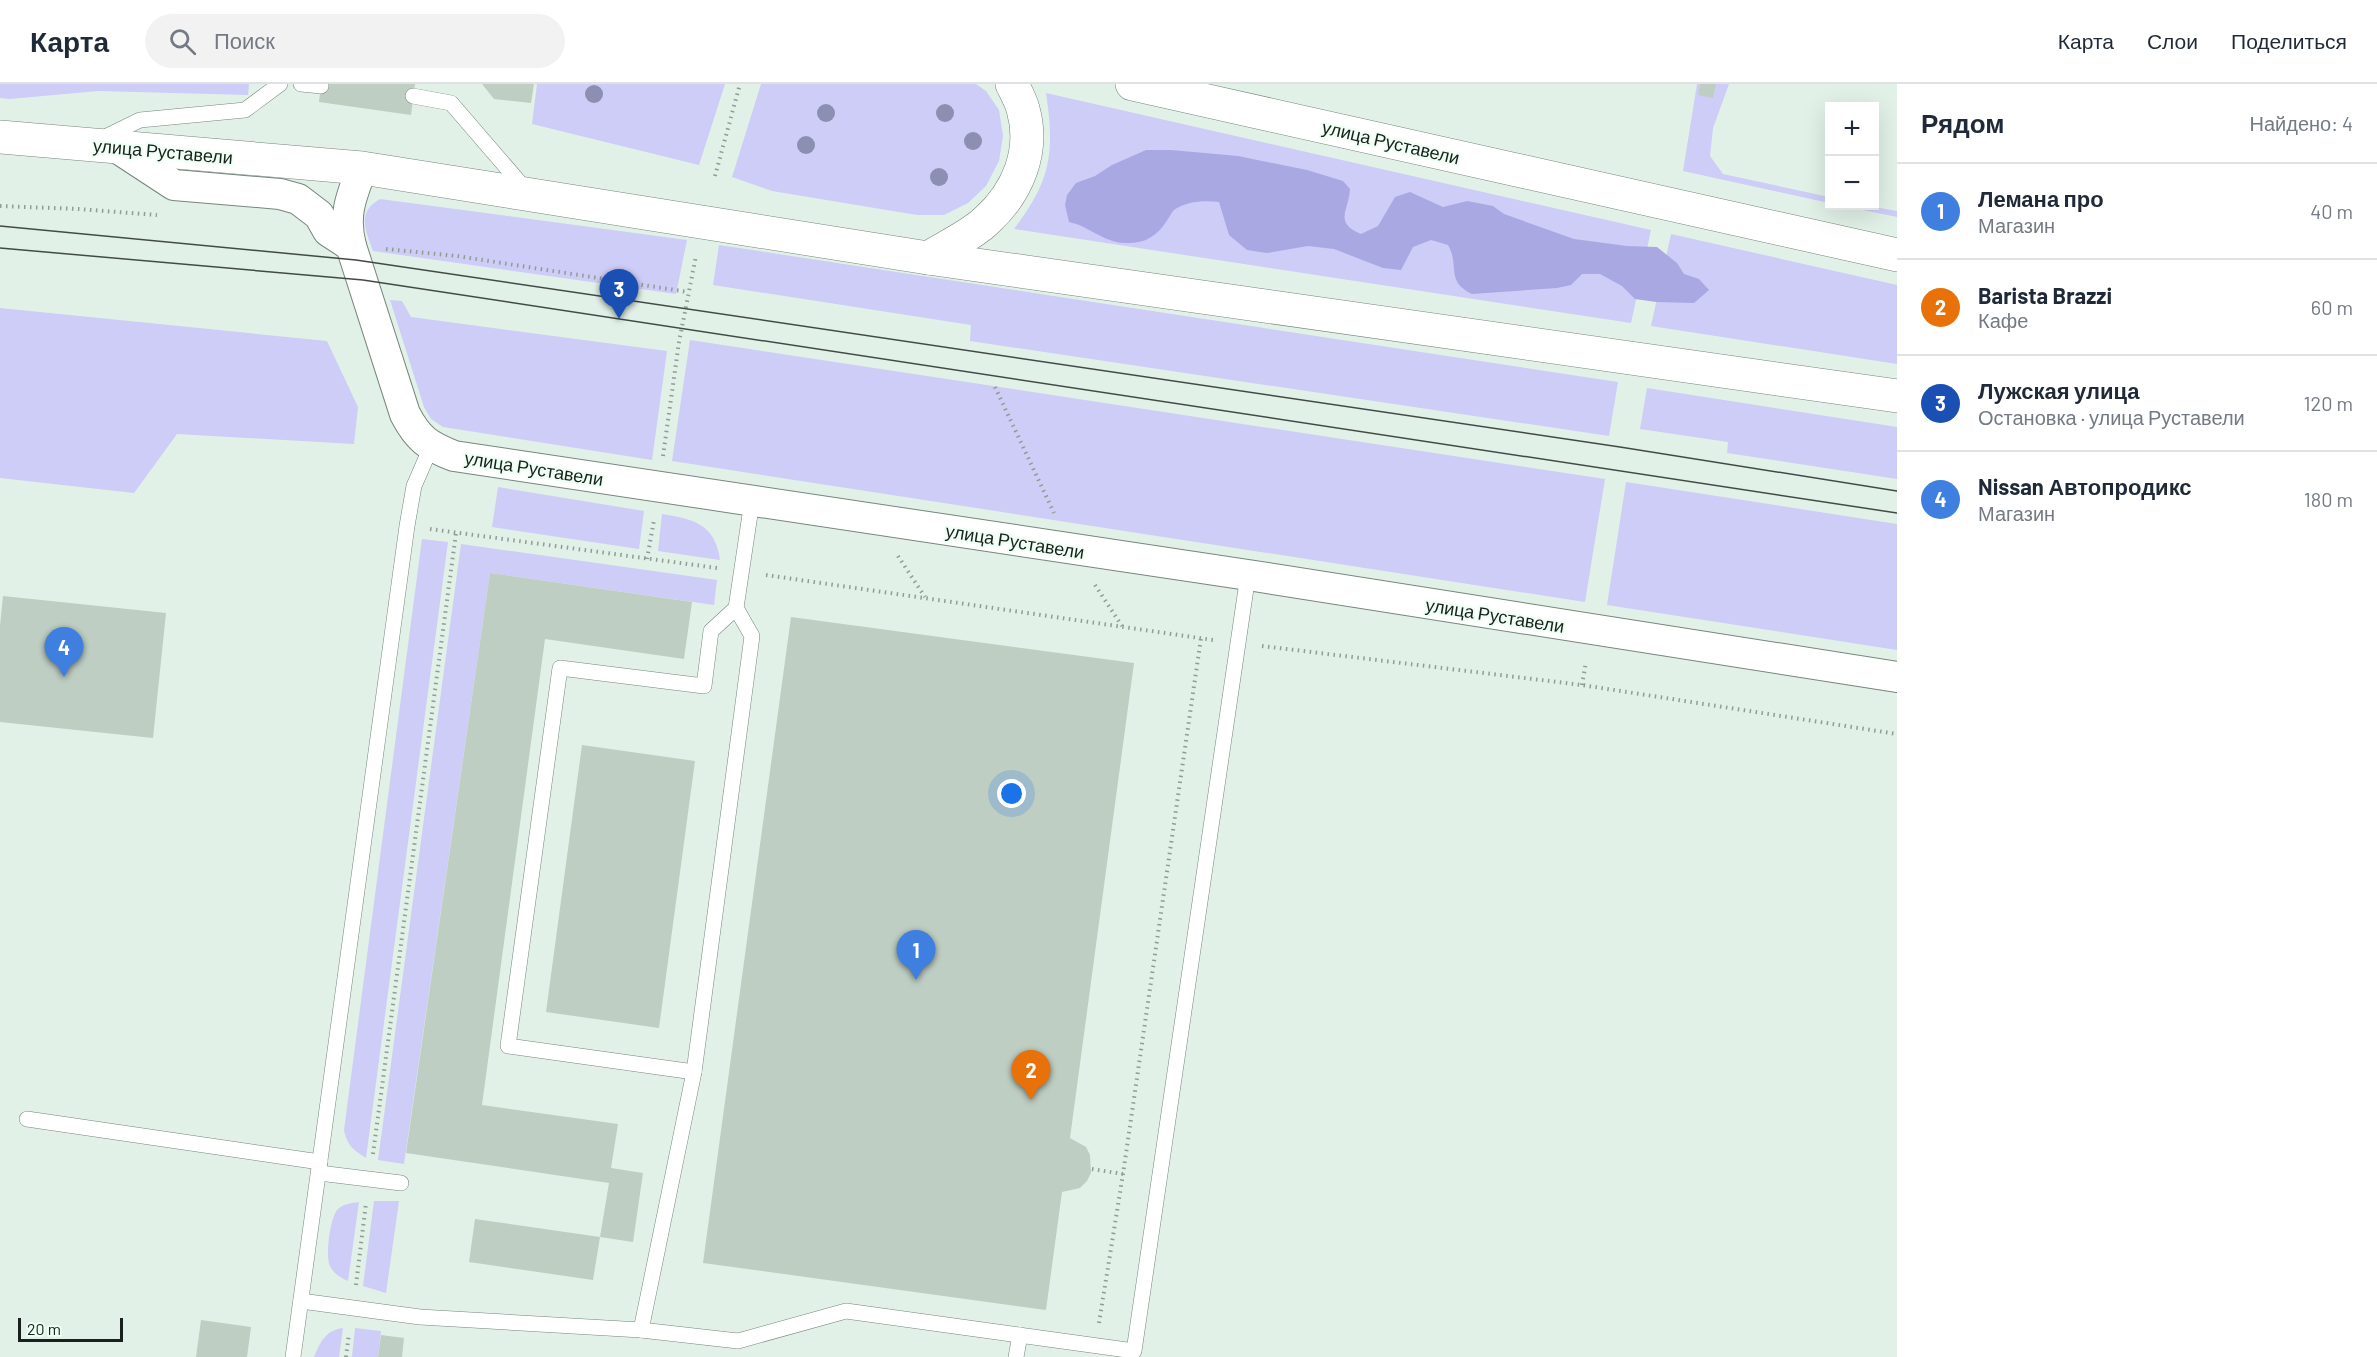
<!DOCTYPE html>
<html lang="ru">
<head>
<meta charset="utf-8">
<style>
	body { margin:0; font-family:Barlow,sans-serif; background:#f2f2f3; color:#1f2937 }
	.controls { position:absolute; right:18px; top:18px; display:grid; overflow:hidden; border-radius:0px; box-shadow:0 6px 24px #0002 }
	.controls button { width:54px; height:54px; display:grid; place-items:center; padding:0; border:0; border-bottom:2px solid #e0e1e3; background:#fff; color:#1f2937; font:30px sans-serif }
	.scale { position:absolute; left:18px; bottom:15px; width:105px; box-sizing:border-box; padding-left:6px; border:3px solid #1a201d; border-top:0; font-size:16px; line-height:21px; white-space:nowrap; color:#1a201d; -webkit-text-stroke:4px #eefff4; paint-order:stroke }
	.you { position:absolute; left:1012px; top:710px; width:21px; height:21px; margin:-15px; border:4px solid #fff; border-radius:50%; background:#1a73e8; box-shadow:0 0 0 9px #1a73e833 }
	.badge { display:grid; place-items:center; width:39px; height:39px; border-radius:50%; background:#db2777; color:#fff; font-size:20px; font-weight:700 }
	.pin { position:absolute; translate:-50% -50px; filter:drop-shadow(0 2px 3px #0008) }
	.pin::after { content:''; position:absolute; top:32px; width:21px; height:18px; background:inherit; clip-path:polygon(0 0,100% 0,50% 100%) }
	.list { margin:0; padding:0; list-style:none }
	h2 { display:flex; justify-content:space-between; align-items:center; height:78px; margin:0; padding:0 24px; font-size:26px }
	h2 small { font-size:20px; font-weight:400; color:#747a83 }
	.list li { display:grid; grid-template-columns:39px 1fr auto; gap:18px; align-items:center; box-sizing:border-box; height:96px; padding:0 24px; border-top:2px solid #e0e1e3 }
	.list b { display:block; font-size:22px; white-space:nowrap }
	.list p { margin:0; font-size:20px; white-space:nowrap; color:#747a83 }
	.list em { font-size:20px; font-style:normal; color:#747a83 }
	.icon { flex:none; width:33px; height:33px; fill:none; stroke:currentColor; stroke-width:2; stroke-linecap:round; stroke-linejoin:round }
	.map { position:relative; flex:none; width:1897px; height:1273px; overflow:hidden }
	header { display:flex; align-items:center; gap:36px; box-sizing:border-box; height:84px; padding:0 30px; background:#fff; border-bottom:2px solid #e0e1e3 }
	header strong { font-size:28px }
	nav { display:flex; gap:33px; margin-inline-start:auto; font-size:21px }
	.search { width:420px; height:54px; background:#f2f2f3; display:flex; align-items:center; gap:15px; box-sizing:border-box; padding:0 21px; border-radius:33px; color:#747a83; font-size:22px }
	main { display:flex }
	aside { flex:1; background:#fff }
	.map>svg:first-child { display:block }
	.green { fill:#cdcdf7 }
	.forest { fill:#aaa8e3 }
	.building { fill:#becec3 }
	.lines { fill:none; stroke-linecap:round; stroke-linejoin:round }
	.service-casing { stroke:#77867c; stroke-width:16 }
	.minor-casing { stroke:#77867c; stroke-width:32 }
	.primary-casing { stroke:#77867c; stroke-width:34 }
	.path { stroke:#909c94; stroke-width:4; stroke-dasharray:1.5 4.5; stroke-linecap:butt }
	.service { stroke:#fff; stroke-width:15 }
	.minor { stroke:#fff; stroke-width:30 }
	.primary { stroke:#fff; stroke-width:33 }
	.tram { stroke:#424a45; stroke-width:1.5 }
	.tree { fill:#8c8fb1 }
	.labels { text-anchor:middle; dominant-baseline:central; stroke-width:4.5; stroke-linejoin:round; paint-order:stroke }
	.street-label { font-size:18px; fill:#1a201d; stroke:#eefff4 }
</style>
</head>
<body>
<header>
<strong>Карта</strong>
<div class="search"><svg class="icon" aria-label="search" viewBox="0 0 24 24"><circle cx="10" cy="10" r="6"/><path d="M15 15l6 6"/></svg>Поиск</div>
<nav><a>Карта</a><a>Слои</a><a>Поделиться</a></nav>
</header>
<main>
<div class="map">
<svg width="1897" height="1273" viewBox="0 0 1897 1273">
	<rect width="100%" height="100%" fill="#e1f1e7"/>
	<g class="green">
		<polygon points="0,0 249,0 248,11 98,7 10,15 0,14"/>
		<polygon points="537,0 725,0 699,81 532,40"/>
		<polygon points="761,0 976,0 986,7 999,26 1003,52 999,77 986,102 968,119 944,131 917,131 772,107 732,93"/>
		<polygon points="1697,0 1729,0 1713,44 1710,72 1723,90 1829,113 1829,119 1683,87"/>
		<path d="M1046 9 1651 146 1631 239 1014 145C1051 96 1055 69 1046 9Z"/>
		<path d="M380 115 687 156 676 210 373 167C366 147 356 128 380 115Z"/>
		<polygon points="1843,122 1869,122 1897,127 1897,133"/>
		<polygon points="1671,150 1897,201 1897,280 1651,242"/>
		<polygon points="719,161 1618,298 1609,352 970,257 971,241 713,201"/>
		<polygon points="390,216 402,217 411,233 667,267 652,376 443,343 431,335 424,323"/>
		<polygon points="0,224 327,257 358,323 354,360 177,350 134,409 0,394"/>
		<polygon points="690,256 1605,395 1585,518 672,377"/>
		<polygon points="1647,304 1897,343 1897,395 1727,369 1728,358 1640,345"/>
		<polygon points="1626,398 1897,440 1897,566 1607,521"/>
		<polygon points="498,403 644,427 639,465 492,443"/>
		<path d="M662 430C694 435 715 440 720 476L658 467Z"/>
		<path d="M422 455 448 458 366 1074C353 1066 347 1061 344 1046Z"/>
		<polygon points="461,460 717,496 714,521 490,489 404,1080 378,1076"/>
		<polygon points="374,1117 399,1117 386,1209 363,1202"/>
		<path d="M359 1118 348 1197C341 1194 334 1190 330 1182 325 1172 330 1135 337 1126 343 1120 351 1119 359 1118Z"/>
		<path d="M343 1244 339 1273H314C320 1258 326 1246 343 1244Z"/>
		<polygon points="355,1244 381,1247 378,1273 352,1273"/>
	</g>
	<path class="forest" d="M1146 66H1171L1238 72 1307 86 1343 97 1350 105C1349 127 1333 138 1361 150L1378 142 1395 113 1410 108 1443 123 1467 117 1493 122 1504 130 1574 155 1627 162 1657 163 1677 179 1684 190 1699 195 1709 206 1694 219 1656 218 1635 215 1622 202 1600 190H1582L1571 201 1557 204 1472 210C1445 197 1460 182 1448 161L1431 156 1413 163 1401 186 1383 184 1334 165 1308 162 1267 169 1247 166 1229 151 1219 118C1205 116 1186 117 1174 126 1171 129 1169 134 1166 138 1156 153 1144 160 1124 159 1103 158 1089 142 1069 138L1065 121 1067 111 1076 99 1095 92 1112 81Z"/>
	<g class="building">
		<polygon points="321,0 415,0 411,31 319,18"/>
		<polygon points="482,0 534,0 531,19 494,15"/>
		<polygon points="1700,0 1716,0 1713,14 1698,11"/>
		<polygon points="490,489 692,518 684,575 545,555 482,1021 618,1040 611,1084 643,1089 633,1158 600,1153 609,1099 406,1069"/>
		<polygon points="3,512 166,529 153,654 0,638 0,542"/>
		<polygon points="791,533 1134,579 1070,1054 1086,1063 1090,1071 1091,1089 1087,1097 1080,1104 1062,1108 1046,1226 703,1179"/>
		<polygon points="582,661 695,677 659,944 546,928"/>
		<polygon points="475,1135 600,1153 593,1196 469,1178"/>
		<polygon points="201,1236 251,1243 247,1273 196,1273"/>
		<polygon points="381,1251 404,1254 402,1273 378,1273"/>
	</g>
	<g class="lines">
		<defs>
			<g id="service">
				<polyline points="301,0 321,2"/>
				<polyline points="413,12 451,19 526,106"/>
				<polyline points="101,55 140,36 245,26 280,0"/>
				<polyline points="736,524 711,547 704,602 560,584 508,962 694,988 752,552 736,524 752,417"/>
				<polyline points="27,1035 320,1078"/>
				<polyline points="319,1089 401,1099"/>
				<polyline points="301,1217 420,1233 641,1246 738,1257 846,1227 1134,1267 1248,491"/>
				<polyline points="641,1246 694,988"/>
				<polyline points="293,1273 407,442 414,402 431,363"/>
				<polyline points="1016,1273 1020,1251"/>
			</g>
			<g id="minor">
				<polyline points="116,63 174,101 280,110 298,115 319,131 328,147 351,162"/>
				<path d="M362 84C351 113 343 131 351 162L405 330C418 355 428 362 454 372L1248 491 1897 593"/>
			</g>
			<g id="primary">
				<polyline points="1132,0 1897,171"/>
				<polyline points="0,53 362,84 928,174 1897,312"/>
				<path d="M928 174C947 162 970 152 986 137 1018 108 1035 67 1023 25 1021 17 1016 8 1012 0"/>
			</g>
		</defs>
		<use href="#service" class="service-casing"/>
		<use href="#minor" class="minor-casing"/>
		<use href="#primary" class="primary-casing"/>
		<g class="path">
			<polyline points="715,92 740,0"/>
			<polyline points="0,122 78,125 157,131"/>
			<polyline points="386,165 457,172 688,208"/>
			<polyline points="995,303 1054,429"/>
			<polyline points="663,372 679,258 696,172"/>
			<polyline points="430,445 717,484"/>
			<polyline points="898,472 925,513"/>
			<polyline points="647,475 654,436"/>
			<polyline points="766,491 1213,556"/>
			<polyline points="1095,501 1122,542"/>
			<polyline points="1262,562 1582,601 1897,650"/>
			<polyline points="1582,601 1586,578"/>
			<polyline points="373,1070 456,449"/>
			<polyline points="1092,1085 1123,1090"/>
			<polyline points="356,1201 366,1119"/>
			<polyline points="1099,1239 1123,1090 1201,554"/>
			<polyline points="346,1273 349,1250"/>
		</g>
		<use href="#service" class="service"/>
		<use href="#minor" class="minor"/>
		<use href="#primary" class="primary"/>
		<g class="tram">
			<polyline points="0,142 356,176 1620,363 1897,407"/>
			<polyline points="0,164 363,196 1897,429"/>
		</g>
	</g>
	<g class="tree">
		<circle cx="594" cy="10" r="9"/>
		<circle cx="826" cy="29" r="9"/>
		<circle cx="945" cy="29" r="9"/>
		<circle cx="973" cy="57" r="9"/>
		<circle cx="806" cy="61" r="9"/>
		<circle cx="939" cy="93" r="9"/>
	</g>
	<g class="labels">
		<g class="street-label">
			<text transform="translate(1391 58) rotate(13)">улица Руставели</text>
			<text transform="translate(163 67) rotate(5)">улица Руставели</text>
			<text transform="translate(534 384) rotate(9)">улица Руставели</text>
			<text transform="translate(1015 457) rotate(9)">улица Руставели</text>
			<text transform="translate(1495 531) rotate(9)">улица Руставели</text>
		</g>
	</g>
</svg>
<div class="controls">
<button>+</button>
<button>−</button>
</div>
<div class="scale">20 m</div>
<div class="you"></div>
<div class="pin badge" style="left:916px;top:896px;background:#3f7fe0">1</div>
<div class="pin badge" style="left:1031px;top:1016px;background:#e8710a">2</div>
<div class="pin badge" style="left:619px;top:235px;background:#1a4fb4">3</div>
<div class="pin badge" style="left:64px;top:593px;background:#3f7fe0">4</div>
</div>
<aside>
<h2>Рядом<small>Найдено: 4</small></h2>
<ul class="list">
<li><span class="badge" style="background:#3f7fe0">1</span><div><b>Лемана про</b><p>Магазин</p></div><em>40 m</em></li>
<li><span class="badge" style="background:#e8710a">2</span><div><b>Barista Brazzi</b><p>Кафе</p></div><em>60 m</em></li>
<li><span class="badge" style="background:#1a4fb4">3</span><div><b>Лужская улица</b><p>Остановка · улица Руставели</p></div><em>120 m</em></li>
<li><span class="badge" style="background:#3f7fe0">4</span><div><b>Nissan Автопродикс</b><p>Магазин</p></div><em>180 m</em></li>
</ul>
</aside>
</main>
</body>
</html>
